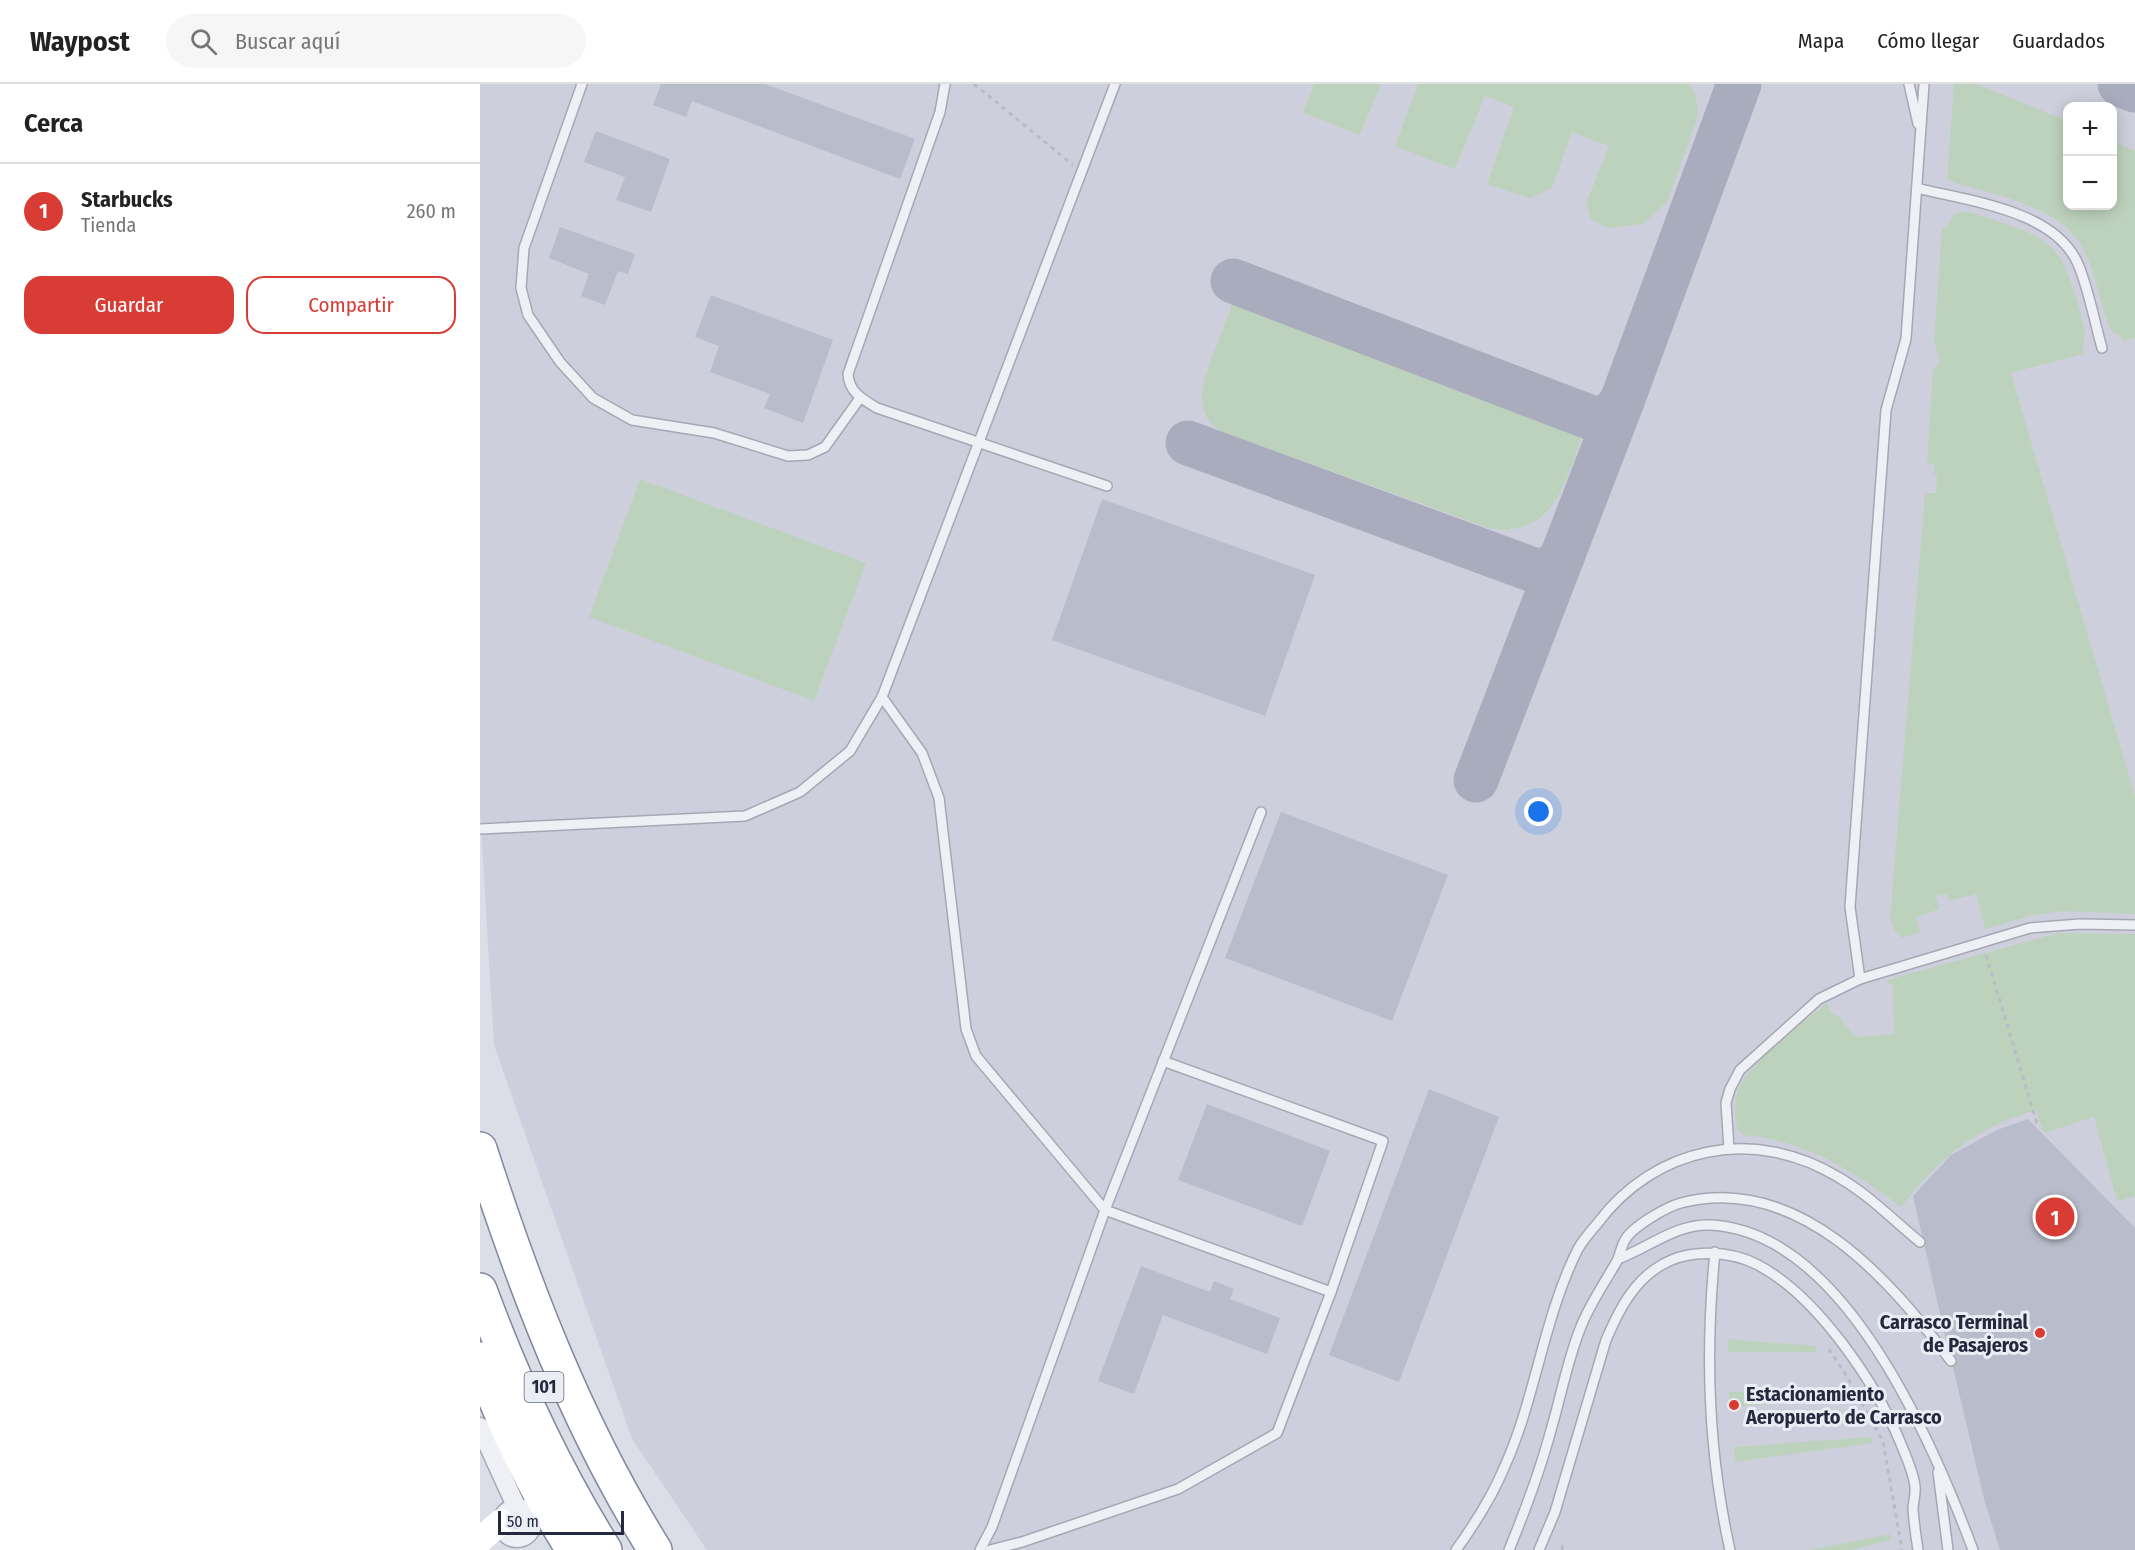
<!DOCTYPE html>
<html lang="es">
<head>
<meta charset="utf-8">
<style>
	body { margin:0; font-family:"Fira Sans Condensed",sans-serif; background:#f6f6f6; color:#222 }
	.controls { position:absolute; right:18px; top:18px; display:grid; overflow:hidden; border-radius:12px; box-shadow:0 3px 15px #0003 }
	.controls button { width:54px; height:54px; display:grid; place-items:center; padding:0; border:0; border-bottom:2px solid #e0e0e0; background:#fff; color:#222; font:30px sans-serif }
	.scale { position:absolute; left:18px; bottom:15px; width:126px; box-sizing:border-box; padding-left:6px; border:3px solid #24293e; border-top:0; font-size:16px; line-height:21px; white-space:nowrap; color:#24293e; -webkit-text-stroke:4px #ebedf5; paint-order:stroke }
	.you { position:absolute; left:1059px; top:728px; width:21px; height:21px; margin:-15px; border:4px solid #fff; border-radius:50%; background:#1a73e8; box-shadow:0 0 0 9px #1a73e833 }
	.badge { display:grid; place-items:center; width:39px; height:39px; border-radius:50%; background:#d83c35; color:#fff; font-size:20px; font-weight:700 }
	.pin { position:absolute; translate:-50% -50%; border:3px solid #fff; box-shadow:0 2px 6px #0006 }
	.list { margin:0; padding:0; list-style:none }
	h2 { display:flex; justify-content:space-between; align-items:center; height:78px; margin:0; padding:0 24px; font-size:26px }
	h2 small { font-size:20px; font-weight:400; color:#767676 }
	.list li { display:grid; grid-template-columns:39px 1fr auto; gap:18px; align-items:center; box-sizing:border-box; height:96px; padding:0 24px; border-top:2px solid #e0e0e0 }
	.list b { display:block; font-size:22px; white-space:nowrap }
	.list p { margin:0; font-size:20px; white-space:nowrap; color:#767676 }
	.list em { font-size:20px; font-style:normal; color:#767676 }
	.actions { display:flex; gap:12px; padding:18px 24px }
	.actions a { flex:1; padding:14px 0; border:2px solid #d83c35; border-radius:18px; text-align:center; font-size:21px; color:#d83c35 }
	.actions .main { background:#d83c35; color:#fff }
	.icon { flex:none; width:33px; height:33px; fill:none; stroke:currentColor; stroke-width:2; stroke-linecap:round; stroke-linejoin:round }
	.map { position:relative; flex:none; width:1655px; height:1466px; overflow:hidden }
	header { display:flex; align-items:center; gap:36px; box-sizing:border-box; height:84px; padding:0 30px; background:#fff; border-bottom:2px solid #e0e0e0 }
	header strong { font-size:28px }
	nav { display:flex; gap:33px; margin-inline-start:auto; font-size:21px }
	.search { width:420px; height:54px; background:#f6f6f6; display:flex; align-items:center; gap:15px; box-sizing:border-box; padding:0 21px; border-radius:33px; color:#767676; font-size:22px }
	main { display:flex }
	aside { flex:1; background:#fff }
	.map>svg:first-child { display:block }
	.built { fill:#cdd0dc; fill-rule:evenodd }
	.green { fill:#bdd2bc }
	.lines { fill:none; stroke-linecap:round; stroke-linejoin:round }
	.taxiway { stroke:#a8acbc; stroke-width:45 }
	.building { fill:#b9bcca }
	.lane-casing { stroke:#a5a8b4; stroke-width:12 }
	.street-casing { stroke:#a5a8b4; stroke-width:21 }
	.highway-casing { stroke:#82889f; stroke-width:36 }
	.path { stroke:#babcc5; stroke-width:3; stroke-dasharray:4.5 4.5; stroke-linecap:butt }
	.lane { stroke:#eff0f5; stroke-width:9 }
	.street { stroke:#eff0f5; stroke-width:18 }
	.secondary { stroke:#fff; stroke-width:26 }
	.highway { stroke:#fff; stroke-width:33 }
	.poi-dot { fill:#d83c35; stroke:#ebedf5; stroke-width:2 }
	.labels { text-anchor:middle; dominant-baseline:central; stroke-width:6; stroke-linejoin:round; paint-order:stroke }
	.shield { fill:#ebedf5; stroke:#606475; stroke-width:1.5 }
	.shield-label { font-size:18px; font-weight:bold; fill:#24293e }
	.poi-label { font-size:20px; font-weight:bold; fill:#24293e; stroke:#ebedf5; text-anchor:end }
</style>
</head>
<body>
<header>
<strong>Waypost</strong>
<div class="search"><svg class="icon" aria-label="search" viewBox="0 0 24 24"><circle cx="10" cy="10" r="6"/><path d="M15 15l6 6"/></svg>Buscar aquí</div>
<nav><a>Mapa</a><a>Cómo llegar</a><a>Guardados</a></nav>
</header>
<main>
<aside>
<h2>Cerca<small></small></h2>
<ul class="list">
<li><span class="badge">1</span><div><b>Starbucks</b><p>Tienda</p></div><em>260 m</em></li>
</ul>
<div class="actions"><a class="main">Guardar</a><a>Compartir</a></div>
</aside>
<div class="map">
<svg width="1655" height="1466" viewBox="0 0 1655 1466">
	<rect width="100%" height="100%" fill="#dcdee7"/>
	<path class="built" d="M0 0H1655V1466H227L152 1355 14 961 0 727ZM1588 22H1632V122H1588Z"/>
	<g class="green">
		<polygon points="834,0 901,0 880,51 823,29"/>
		<polygon points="938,0 1209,0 1215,10 1219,30 1187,118 1163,140 1128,144 1111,135 1106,119 1129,62 1092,48 1072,104 1050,114 1007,100 1034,23 1005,12 975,85 915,62"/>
		<path d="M1474 0H1496L1587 37 1588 122H1632L1633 57 1655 67V254L1642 258 1641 253 1631 247C1620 220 1616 190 1603 164 1581 121 1509 110 1467 96Z"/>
		<path d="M1479 128H1490C1575 156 1581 153 1604 243 1607 253 1601 261 1604 270L1531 289 1655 712V830L1582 827 1550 832 1505 845 1496 810 1469 817 1467 810 1456 812 1459 825 1436 834 1440 848 1422 854 1415 847 1410 835 1445 409H1456L1457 391 1454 390V380H1447L1453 286 1460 277 1454 258 1462 144H1466L1473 132Z"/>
		<path d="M754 214 1104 347C1086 394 1076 453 1012 445L742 348C710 327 723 297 734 268 741 250 748 232 754 214Z"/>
		<polygon points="160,395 386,479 334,617 109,533"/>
		<path d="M1578 849 1655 850V1112L1637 1117 1614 1033 1564 1049 1556 1026C1494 1045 1460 1073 1421 1123 1371 1086 1332 1060 1269 1051L1268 1053 1258 1047C1255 1037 1254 1021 1257 1010 1263 984 1325 935 1348 919L1349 927 1361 934 1362 938 1376 953 1414 950 1413 900 1407 899V896Z"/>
		<polygon points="1248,1255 1336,1262 1336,1268 1248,1268"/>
		<polygon points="1249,1308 1368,1308 1369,1315 1249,1323"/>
		<polygon points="1392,1353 1392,1359 1255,1378 1254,1363"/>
		<polygon points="1410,1450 1411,1456 1371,1466 1329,1466"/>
	</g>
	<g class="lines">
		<g class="taxiway">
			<polyline points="1640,0 1655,6"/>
			<path d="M753 197 1112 334C1127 337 1134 328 1142 317"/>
			<polyline points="708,359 1056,487 1073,484 1082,473"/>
			<polyline points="996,696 1142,317 1259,0"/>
		</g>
	</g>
	<g class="building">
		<polygon points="181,0 285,0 435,55 420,95 212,17 206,33 173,21"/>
		<polygon points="116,47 190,75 171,128 136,116 145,93 104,78"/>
		<polygon points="80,143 155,170 148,190 138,187 125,221 101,212 109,190 69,174"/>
		<polygon points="231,211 353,256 323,339 284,324 290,310 230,288 239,262 215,253"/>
		<polygon points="622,415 835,491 785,632 572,556"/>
		<polygon points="801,728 968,791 912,937 745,874"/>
		<polygon points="949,1005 1019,1033 919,1298 849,1271"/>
		<polygon points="727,1020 850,1067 822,1142 698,1096"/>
		<polygon points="1548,1035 1655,1144 1655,1466 1520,1466 1504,1415 1473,1283 1478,1276 1467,1261 1445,1163 1446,1156 1442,1151 1433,1112 1471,1071 1517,1046"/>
		<polygon points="661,1182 730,1208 734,1197 754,1205 750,1215 800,1234 787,1270 683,1231 654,1310 618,1297"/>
	</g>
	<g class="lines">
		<defs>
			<g id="lane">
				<polyline points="102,0 44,164 41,204 48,231 80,278 113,314 152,336 234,349 308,372 328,371 345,363 380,314"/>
				<path d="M465 0 460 28 368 290C369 308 382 315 397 324L627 402"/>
				<polyline points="1429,0 1438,40"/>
				<polyline points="1444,0 1426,255 1406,326 1370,823 1380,895 1550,844 1600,840 1655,841"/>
				<path d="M1437 104C1488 117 1575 126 1598 180 1609 206 1614 236 1622 264"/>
				<polyline points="402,613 442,669 459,714 486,945 496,972 625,1126 851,1208"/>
				<polyline points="0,745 265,732 320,708 370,667 402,613 635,0"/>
				<polyline points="1249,1065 1246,1019 1250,1005 1260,986 1339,915 1380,895"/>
				<path d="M1235 1168C1225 1268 1228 1368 1250 1466"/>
				<path d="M1138 1175C1168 1164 1197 1139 1231 1141 1364 1148 1453 1359 1493 1466"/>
				<polyline points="1458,1388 1468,1466"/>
				<polyline points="500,1466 512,1443 625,1126 781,728"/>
				<polyline points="510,1466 542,1458 698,1405 797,1349 851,1208 903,1057 683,977"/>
				<path d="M976 1466C994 1441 1012 1413 1024 1384 1056 1314 1063 1234 1098 1165 1103 1156 1110 1148 1117 1140 1175 1062 1274 1042 1358 1093 1388 1110 1413 1136 1440 1158"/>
				<path d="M1029 1466C1045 1427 1060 1387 1071 1346 1081 1312 1087 1278 1100 1245 1109 1221 1124 1200 1137 1177 1140 1171 1141 1163 1145 1156 1152 1143 1186 1123 1201 1119 1317 1089 1409 1194 1471 1277"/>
				<path d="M1059 1466 1075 1428 1126 1256C1134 1238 1142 1220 1155 1204 1170 1185 1192 1172 1216 1170 1237 1168 1259 1171 1278 1181 1337 1212 1396 1299 1421 1360 1426 1373 1434 1389 1435 1403 1436 1410 1433 1418 1433 1425 1434 1439 1436 1453 1438 1466"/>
			</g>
			<g id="street">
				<polyline points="0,1343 37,1424"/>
				<circle cx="37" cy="1439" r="15"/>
			</g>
			<g id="highway">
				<path d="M0 1065C45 1205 97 1341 175 1466"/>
				<path d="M0 1206C34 1298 73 1383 125 1466"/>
				<path d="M0 1275C23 1341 56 1407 93 1466"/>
			</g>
		</defs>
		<use href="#lane" class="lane-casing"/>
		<use href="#street" class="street-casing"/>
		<use href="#highway" class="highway-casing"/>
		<g class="path">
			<polyline points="494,0 593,81"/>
			<polyline points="1506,871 1558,1043"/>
			<polyline points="1349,1265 1366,1291 1403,1357 1422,1466"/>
			<polyline points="1082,1466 1083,1459"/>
		</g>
		<use href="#lane" class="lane"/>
		<use href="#street" class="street"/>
		<polyline class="secondary" points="0,1456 21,1438"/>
		<use href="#highway" class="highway"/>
	</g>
	<g class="poi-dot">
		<circle cx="1560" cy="1249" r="6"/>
		<circle cx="1254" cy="1321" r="6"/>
	</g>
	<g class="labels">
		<rect class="shield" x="44.5" y="1288" width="39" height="30" rx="4.5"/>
		<g class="shield-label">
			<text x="64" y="1303">101</text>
		</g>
		<g class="poi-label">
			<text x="1548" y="1238">Carrasco Terminal<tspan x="1548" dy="23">de Pasajeros</tspan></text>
			<text x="1266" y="1310" text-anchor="start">Estacionamiento<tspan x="1266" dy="23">Aeropuerto de Carrasco</tspan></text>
		</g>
	</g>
</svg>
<div class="controls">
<button>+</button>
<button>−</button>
</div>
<div class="scale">50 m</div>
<div class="you"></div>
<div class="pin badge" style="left:1575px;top:1133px">1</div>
</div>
</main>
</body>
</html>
